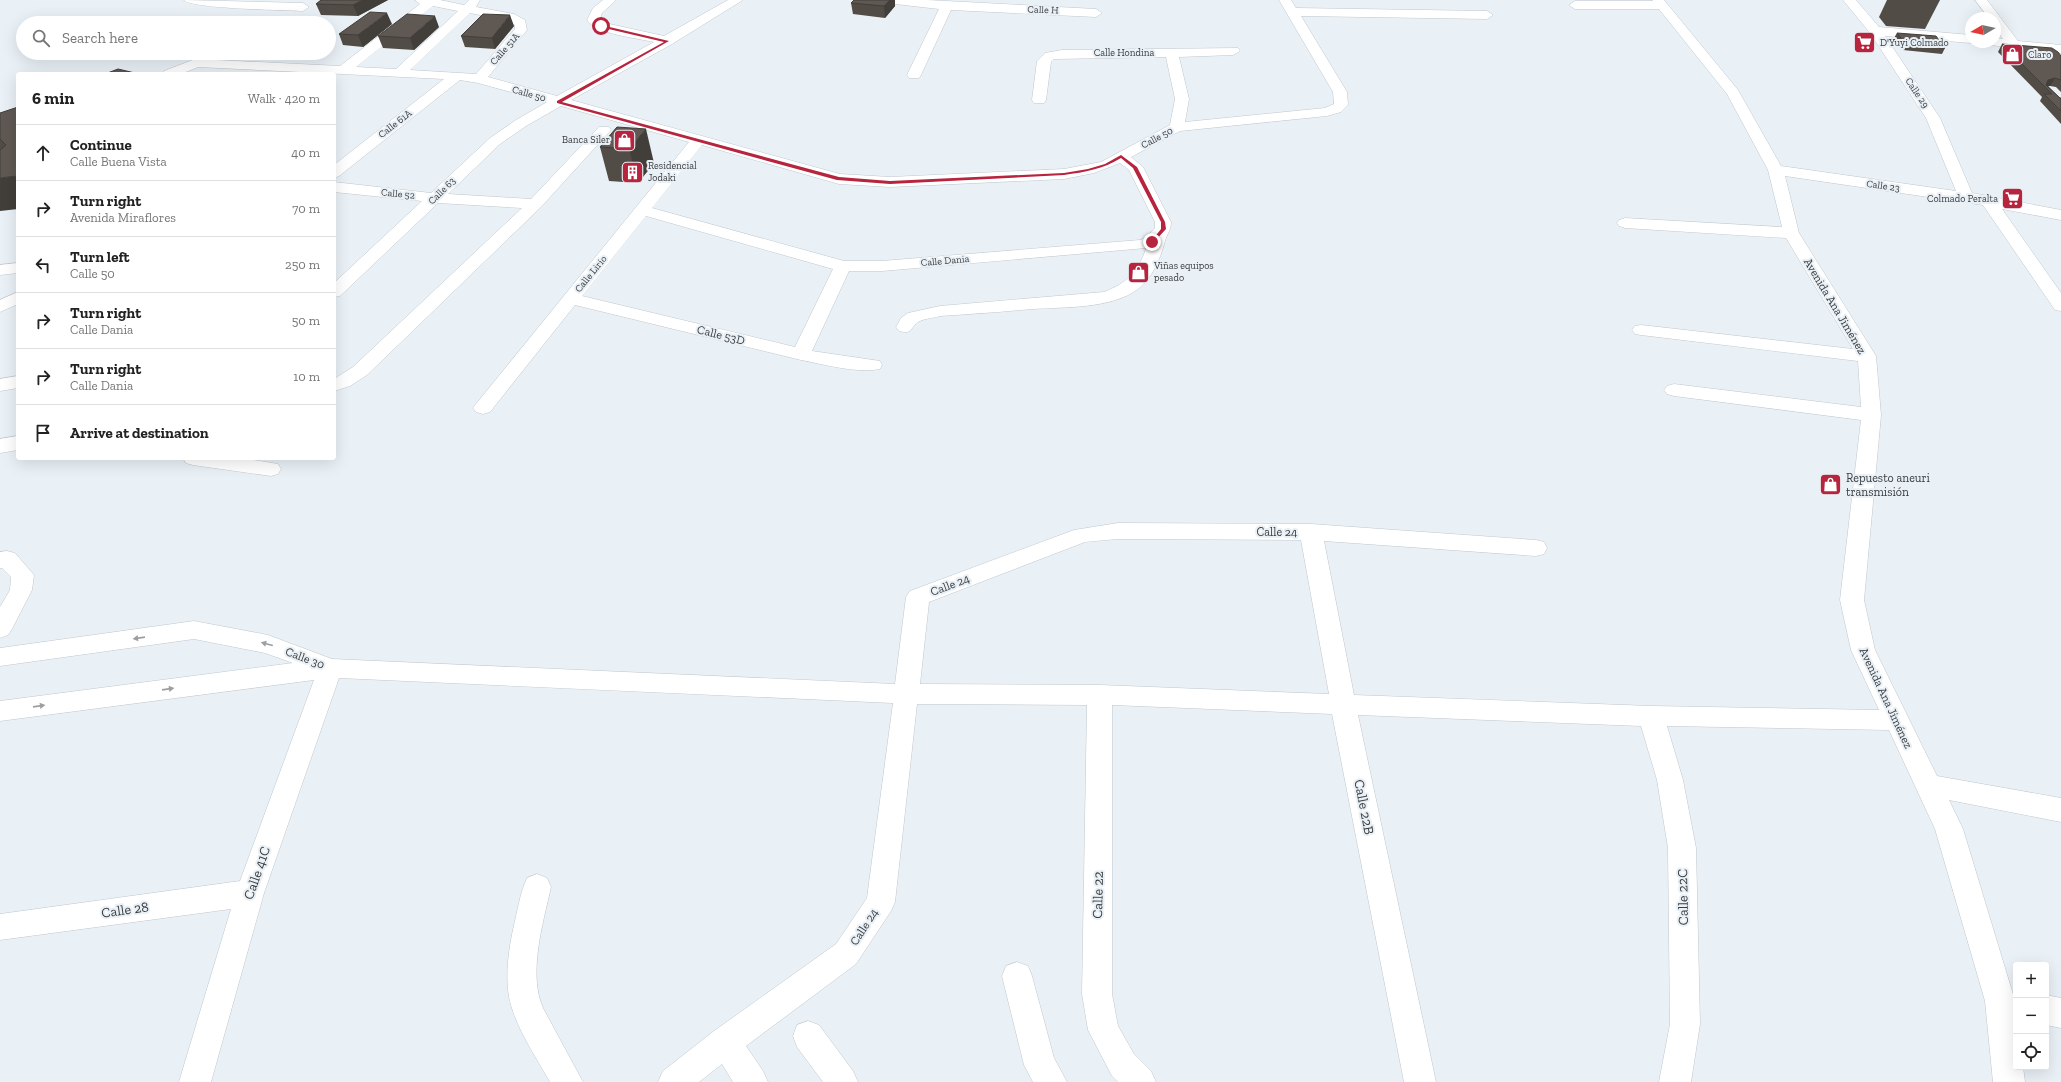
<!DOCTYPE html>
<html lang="en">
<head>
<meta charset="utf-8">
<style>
	body { margin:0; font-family:"Zilla Slab",serif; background:#f6f6f6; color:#222 }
	.controls { position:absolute; right:12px; bottom:12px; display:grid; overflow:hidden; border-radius:4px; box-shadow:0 4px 16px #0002 }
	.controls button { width:36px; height:36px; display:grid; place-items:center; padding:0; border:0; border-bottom:1px solid #e0e0e0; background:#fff; color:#222; font:20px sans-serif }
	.compass { position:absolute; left:1965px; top:12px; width:36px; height:36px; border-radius:50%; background:#fff; box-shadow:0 4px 16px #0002; rotate:261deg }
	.stop { position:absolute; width:12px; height:12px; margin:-9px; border:3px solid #b6243e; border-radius:50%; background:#fff }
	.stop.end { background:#b6243e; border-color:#fff; box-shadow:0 1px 4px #0008 }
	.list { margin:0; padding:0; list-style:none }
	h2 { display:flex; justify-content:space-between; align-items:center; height:52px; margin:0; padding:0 16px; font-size:17px }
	h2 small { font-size:13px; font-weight:400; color:#767676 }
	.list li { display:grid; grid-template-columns:26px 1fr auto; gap:12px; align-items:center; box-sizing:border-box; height:56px; padding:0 16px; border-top:1px solid #e0e0e0 }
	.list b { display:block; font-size:15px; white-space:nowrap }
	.list p { margin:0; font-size:13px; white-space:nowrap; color:#767676 }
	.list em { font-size:13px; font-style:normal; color:#767676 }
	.icon { flex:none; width:22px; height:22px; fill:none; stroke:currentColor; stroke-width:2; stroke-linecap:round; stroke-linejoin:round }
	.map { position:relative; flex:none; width:2061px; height:1082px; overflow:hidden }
	.search { position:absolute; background:#fff; box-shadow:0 4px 16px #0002; left:16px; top:16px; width:320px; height:44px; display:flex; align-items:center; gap:10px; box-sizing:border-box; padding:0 14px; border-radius:22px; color:#767676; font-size:15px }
	.panel { position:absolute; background:#fff; box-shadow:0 4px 16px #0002; left:16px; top:72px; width:320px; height:388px; border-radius:4px }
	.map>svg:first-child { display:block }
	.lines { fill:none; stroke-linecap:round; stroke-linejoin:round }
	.minor-casing { stroke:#c0c7cd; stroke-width:1 }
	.minor { fill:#fff; fill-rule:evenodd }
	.wall { fill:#524c47 }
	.shaded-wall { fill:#423e3a }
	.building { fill:#5f5853; stroke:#423e3a }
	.oneway { fill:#9c9e9f }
	.route { fill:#b6243e }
	.labels { text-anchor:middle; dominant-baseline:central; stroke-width:4; stroke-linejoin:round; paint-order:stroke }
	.far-street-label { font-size:10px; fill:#3a3d3f; stroke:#e9f0f6 }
	.far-poi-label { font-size:10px; fill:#3a3d3f; stroke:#e9f0f6; text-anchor:start }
	.street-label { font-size:12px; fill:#3a3d3f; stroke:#e9f0f6 }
	.poi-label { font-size:12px; fill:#3a3d3f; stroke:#e9f0f6; text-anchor:start }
	.near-street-label { font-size:14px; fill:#3a3d3f; stroke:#e9f0f6 }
</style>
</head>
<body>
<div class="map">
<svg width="2061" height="1082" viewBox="0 0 2061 1082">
	<rect width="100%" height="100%" fill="#e9f0f6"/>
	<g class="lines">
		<defs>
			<g id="minor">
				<path d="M184 0 303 3 309 7 303 11C287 10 190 9 184 0Z"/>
				<path d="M415 0H440L464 5 469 0H480L476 7 514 14 525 20 527 30 488 77 557 96 654 42C637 38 596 34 587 20L593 8 603 0H616L602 13 600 19 605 23 664 36 728 0H743L672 44 571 100 840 174 890 177 1064 169 1101 162 1170 125 1175 99 1166 57 1054 59 1051 62 1046 100 1044 103H1034L1032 100 1037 61 1045 53 1062 50 1238 48 1240 51 1233 55 1179 57 1189 99 1185 122 1325 108 1334 104 1333 92 1279 0H1291L1296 8 1487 11 1493 15 1487 19 1301 16 1347 92 1348 105 1341 112 1327 116 1180 131 1131 157 1143 167 1171 222C1171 230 1167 234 1165 241 1160 259 1153 277 1138 289 1112 309 1063 307 1032 309 1001 312 971 314 940 316 934 318 926 318 920 321 909 326 915 335 899 331L896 327 901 318 908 313 940 306 1104 292C1127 283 1139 272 1146 248L882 271H849L812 351 880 361 882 365 880 369C858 374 823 364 801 360L575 305 490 412 483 414 476 412 473 408 476 404 689 142 561 106 526 126 500 144 448 194 531 199 599 127H609L611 130 541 207 367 375 350 386 334 391V379L353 367 522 208 438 203 340 296 334 297V283L422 201 334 192V182L431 193 490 138 516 120 547 102 478 83 460 80 339 176 334 178V165L444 79 198 67 181 74H162L164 71 211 53 218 57 216 60 340 66 420 4ZM433 6 458 11 396 69 356 67ZM470 13 506 20 515 25V29L476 74 410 70ZM702 145 839 184 890 187 1064 179 1094 173 1120 163 1129 170 1155 222V228L1146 238 1140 240 882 261H844L652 208ZM646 216 833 269 795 347 582 296Z"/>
				<polygon points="889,0 927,0 1096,9 1102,13 1096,17 951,10 921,75 919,78 909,78 907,75 939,9 895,4"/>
				<path d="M1652 0H1664L1738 90 1781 166 1956 191 1926 118 1870 33 1843 0H1856L1879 27 1971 35V42H1975L1971 43 1885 36 1940 118 1972 193 2061 210V220L2002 209 2061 293V311L2055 310 1983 205 1785 176 1799 233 1876 356 1881 415 1864 600 1875 650 1937 776 2061 798V822L1949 800 1963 829 2015 1001 2016 1067H2023L2025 1082H1993L1985 1001 1935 829 1889 730 1667 726 1683 780 1696 848 1700 1024 1691 1082H1659L1670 1024 1668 848 1657 780 1641 726 1358 715 1436 1082H1404L1332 714 1112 705V994L1118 1026 1134 1054 1151 1071 1156 1082H1118L1112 1076 1088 1030 1082 994 1087 705 917 704 895 902 891 911 856 964 746 1046 763 1071 768 1082H733L722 1064 699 1082H658L663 1071 714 1031 836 944 867 898 893 703 339 678 264 893 211 1082H179L231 909 0 940V914L240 881 314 680 0 721V701L293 663 265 653 194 639 0 666V648L194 621 268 635 332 659 895 684 906 597 910 591 1074 530 1118 523 1311 524 1536 540 1544 542 1547 548 1544 554 1536 556 1324 541 1354 695 1651 706 1879 710 1851 650 1840 600 1861 420 1674 396 1667 394 1664 390 1667 386 1674 384 1861 407 1858 361 1641 335 1635 334 1632 330 1635 326 1641 325 1853 349 1786 238 1625 228 1619 226 1617 223 1619 220 1625 218 1782 227 1768 170 1727 94 1659 9H1575L1569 5 1575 1H1653ZM1118 539 1301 540 1329 694 1100 685 920 684 929 602 1085 542Z"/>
				<polygon points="1975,0 1987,0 2018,41 2061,45 2061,53 1990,45 1988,42 1995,42 1995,38 2003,39 1995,28 1995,18 1989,18"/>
				<polygon points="18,263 18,273 0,275 0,265"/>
				<polygon points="18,292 18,304 0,312 0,300"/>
				<polygon points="18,376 18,388 0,391 0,379"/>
				<polygon points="18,436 18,450 0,453 0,439"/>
				<polygon points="183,458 241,458 278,464 281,469 278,474 271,476 193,465 186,463"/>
				<polygon points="7,551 15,553 34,575 32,590 12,629 8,635 0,638 0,607 10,590 11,577 2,568 0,568 0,552"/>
				<path d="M537 874 547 878 551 887C543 923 527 976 544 1010L583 1082H550C535 1055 515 1027 509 997 505 973 509 948 514 925 518 909 520 893 527 878Z"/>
				<polygon points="1017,962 1028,966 1032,976 1054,1058 1067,1082 1033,1082 1024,1065 1002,976 1006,966"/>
				<polygon points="2046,995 2061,998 2061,1028 2046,1025"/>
				<polygon points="808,1021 819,1025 853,1071 858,1082 823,1082 797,1047 793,1036 797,1025"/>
			</g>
		</defs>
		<use href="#minor" class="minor-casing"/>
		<use href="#minor" class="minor"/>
	</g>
	<g class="wall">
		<polygon points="321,0 388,0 358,16 321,15 316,4"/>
		<polygon points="854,0 895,0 895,6 885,18 853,14 851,3"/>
		<polygon points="1887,0 1940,0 1925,29 1886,26 1879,17"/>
		<polygon points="392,24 363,47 343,45 339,34"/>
		<polygon points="514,26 495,49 465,47 461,36"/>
		<polygon points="439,27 414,50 383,48 378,36"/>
		<polygon points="1897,33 1945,48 1942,54 1903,50 1894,38"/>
		<polygon points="2002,44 2061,56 2061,92 2056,87 2050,86 2048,86 2060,98 2061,98 2061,124 2040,101 2042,97 1998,52"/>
		<polygon points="0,113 18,209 0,149"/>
		<polygon points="617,127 654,163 638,183 609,181 600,147"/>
	</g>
	<g class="shaded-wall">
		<polygon points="363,0 388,0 358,16 353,5"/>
		<polygon points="890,0 895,0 895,6 885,18 884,6"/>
		<polygon points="387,13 392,24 363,47 358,35"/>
		<polygon points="510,15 514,26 495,49 492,38"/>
		<polygon points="435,16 439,27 414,50 410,38"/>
		<polygon points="2055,78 2050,86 2044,87 2048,80"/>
		<polygon points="646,129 654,163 638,183 629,149"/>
		<polygon points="18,176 18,209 0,211 0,178"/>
	</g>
	<g class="building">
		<polygon points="321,0 363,0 353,5 316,4"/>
		<polygon points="854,0 890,0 884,6 851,3"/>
		<polygon points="370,12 387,13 358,35 339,34"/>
		<polygon points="407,14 435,16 410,38 378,36"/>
		<polygon points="483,14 510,15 492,38 461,36"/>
		<polygon points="1897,33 1936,36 1945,48 1906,45"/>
		<polygon points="2002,44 2052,48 2058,52 2061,56 2061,80 2055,78 2048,80 2046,85 2060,98 2061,98 2061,111 2044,94 2052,94"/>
		<polygon points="118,69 139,74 105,74"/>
		<polygon points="18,107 18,176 0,178 0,150 6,145 0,139 0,113"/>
		<polygon points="617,127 646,129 629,149 600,147"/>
	</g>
	<defs><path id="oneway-solid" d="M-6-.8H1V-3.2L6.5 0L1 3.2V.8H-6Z"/></defs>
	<g class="oneway">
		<use href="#oneway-solid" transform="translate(139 638) rotate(172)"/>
		<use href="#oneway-solid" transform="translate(267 644) rotate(-165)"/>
		<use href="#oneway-solid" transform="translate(168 689) rotate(-8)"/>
		<use href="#oneway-solid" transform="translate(39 706) rotate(-8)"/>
	</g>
	<path class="route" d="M601 25 669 41 562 102 839 177 890 181 1064 173 1088 169 1105 164 1121 155 1137 167 1165 222 1166 229 1153 243H1150L1161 229V222L1133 168 1121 158C1103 169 1085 172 1064 175L890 184 837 180 557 103V101L664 42 600 27Z"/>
	<defs>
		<symbol id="supermarket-square" viewBox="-11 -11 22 22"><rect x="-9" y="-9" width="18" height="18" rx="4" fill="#b6243e" stroke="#e9f0f6"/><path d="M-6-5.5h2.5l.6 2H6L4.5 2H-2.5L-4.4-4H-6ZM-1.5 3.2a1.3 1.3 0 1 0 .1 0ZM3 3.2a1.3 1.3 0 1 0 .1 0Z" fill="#fff"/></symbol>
		<symbol id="shop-square" viewBox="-11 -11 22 22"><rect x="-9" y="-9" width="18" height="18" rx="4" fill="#b6243e" stroke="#e9f0f6"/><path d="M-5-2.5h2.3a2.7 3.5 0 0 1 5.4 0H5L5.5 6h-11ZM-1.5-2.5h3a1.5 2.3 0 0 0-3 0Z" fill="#fff"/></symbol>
		<symbol id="building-square" viewBox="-11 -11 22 22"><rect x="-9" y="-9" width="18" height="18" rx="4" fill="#b6243e" stroke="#e9f0f6"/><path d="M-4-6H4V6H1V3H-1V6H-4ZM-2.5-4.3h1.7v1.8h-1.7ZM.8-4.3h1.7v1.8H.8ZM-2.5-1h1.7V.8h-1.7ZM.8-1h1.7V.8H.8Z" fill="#fff"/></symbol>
	</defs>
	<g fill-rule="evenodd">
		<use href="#supermarket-square" x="1852" y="30" width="25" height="25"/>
		<use href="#shop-square" x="2000" y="42" width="25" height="25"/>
		<use href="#shop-square" x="612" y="128" width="25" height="25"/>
		<use href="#building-square" x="620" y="160" width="25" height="25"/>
		<use href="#supermarket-square" x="2000" y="186" width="25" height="25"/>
		<use href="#shop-square" x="1126" y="260" width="25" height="25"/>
		<use href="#shop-square" x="1818" y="472" width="25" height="25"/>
	</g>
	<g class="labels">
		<g class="far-street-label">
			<text transform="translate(1043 10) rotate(2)">Calle H</text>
			<text transform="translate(505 49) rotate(-49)">Calle 51A</text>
			<text x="1124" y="53">Calle Hondina</text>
			<text transform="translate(1917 93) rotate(56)">Calle 29</text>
			<text transform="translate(529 94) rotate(16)">Calle 50</text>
			<text transform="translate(395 124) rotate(-38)">Calle 61A</text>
			<text transform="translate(1157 138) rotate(-28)">Calle 50</text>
			<text transform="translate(1883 186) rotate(8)">Calle 23</text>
			<text transform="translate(442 191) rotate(-45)">Calle 63</text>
			<text transform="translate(398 194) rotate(6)">Calle 52</text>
			<text transform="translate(945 261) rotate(-5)">Calle Dania</text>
			<text transform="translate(591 274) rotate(-51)">Calle Lirio</text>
		</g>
		<g class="far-poi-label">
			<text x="1880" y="43">D'Yuyi Colmado</text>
			<text x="2028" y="55">Claro</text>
			<text x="610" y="140" text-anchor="end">Banca Siler</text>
			<text x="648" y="166">Residencial<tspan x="648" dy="12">Jodaki</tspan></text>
			<text x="1998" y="199" text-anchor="end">Colmado Peralta</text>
			<text x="1154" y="266">Viñas equipos<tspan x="1154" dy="12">pesado</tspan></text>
		</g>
		<g class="street-label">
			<text transform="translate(1835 306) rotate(59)">Avenida Ana Jiménez</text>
			<text transform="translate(721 335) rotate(14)">Calle 53D</text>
			<text x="1277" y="532">Calle 24</text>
			<text transform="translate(950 585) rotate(-21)">Calle 24</text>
			<text transform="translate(305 658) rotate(21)">Calle 30</text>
			<text transform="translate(1886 698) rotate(65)">Avenida Ana Jiménez</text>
			<text transform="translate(864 927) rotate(-57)">Calle 24</text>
		</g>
		<g class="poi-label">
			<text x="1846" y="478">Repuesto aneuri<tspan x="1846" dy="14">transmisión</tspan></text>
		</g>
		<g class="near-street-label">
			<text transform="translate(1364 807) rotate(79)">Calle 22B</text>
			<text transform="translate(257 873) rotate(-71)">Calle 41C</text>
			<text transform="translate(1098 895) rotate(-89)">Calle 22</text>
			<text transform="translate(1683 897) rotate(-91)">Calle 22C</text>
			<text transform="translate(125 910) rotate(-8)">Calle 28</text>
		</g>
	</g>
</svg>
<div class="controls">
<button>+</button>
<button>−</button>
<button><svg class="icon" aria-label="locate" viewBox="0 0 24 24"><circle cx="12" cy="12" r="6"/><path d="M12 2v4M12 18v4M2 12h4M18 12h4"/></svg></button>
</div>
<svg class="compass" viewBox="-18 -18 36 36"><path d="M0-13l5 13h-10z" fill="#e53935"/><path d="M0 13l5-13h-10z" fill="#767676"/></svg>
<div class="stop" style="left:601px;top:26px"></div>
<div class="stop end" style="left:1152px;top:242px"></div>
<div class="search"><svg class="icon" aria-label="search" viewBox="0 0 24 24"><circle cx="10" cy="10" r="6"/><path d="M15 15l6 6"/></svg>Search here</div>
<section class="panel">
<h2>6 min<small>Walk · 420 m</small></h2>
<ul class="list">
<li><svg class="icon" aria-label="ahead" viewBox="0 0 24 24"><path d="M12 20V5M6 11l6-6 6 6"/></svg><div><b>Continue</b><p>Calle Buena Vista</p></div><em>40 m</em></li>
<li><svg class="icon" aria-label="right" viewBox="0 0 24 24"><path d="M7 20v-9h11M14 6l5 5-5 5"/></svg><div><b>Turn right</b><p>Avenida Miraflores</p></div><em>70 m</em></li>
<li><svg class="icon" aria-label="left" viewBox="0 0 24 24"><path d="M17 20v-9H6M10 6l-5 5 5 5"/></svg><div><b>Turn left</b><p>Calle 50</p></div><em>250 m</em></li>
<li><svg class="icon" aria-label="right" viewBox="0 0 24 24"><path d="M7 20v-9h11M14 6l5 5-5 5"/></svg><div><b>Turn right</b><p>Calle Dania</p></div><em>50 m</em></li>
<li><svg class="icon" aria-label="right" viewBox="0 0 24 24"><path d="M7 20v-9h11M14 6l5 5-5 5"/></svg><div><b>Turn right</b><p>Calle Dania</p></div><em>10 m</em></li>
<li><svg class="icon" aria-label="arrive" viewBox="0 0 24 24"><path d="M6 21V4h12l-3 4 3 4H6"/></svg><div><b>Arrive at destination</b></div></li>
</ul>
</section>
</div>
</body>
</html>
